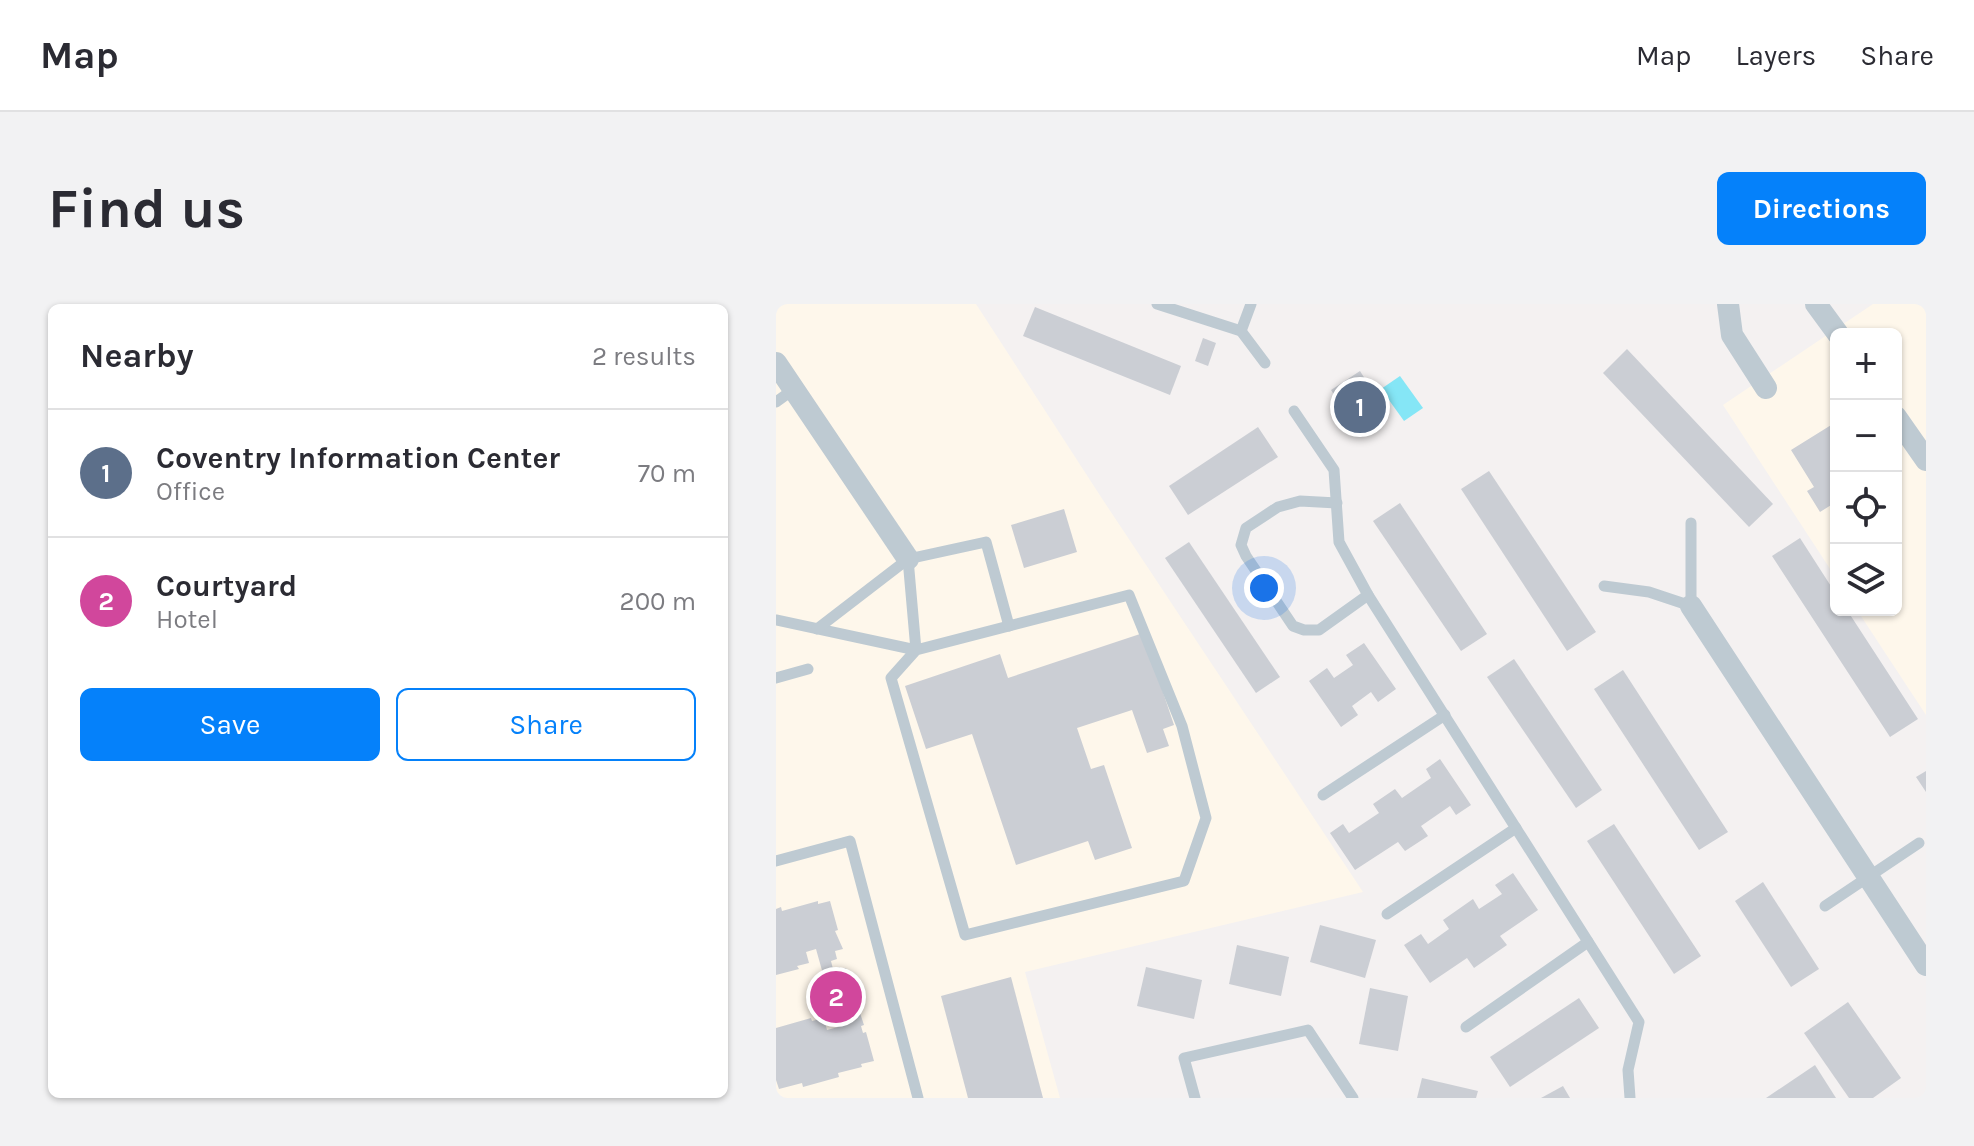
<!DOCTYPE html>
<html lang="en">
<head>
<meta charset="utf-8">
<style>
	body { margin:0; font-family:Karla,sans-serif; background:#f2f2f3; color:#2b2b33 }
	.controls { position:absolute; right:24px; top:24px; display:grid; overflow:hidden; border-radius:12px; box-shadow:0 2px 6px #0004 }
	.controls button { width:72px; height:72px; display:grid; place-items:center; padding:0; border:0; border-bottom:2px solid #e1e1e2; background:#fff; color:#2b2b33; font:40px sans-serif }
	.you { position:absolute; left:488px; top:284px; width:28px; height:28px; margin:-20px; border:6px solid #fff; border-radius:50%; background:#1a73e8; box-shadow:0 0 0 12px #1a73e833 }
	.badge { display:grid; place-items:center; width:52px; height:52px; border-radius:50%; background:#0581fa; color:#fff; font-size:26px; font-weight:700 }
	.pin { position:absolute; translate:-50% -50%; border:4px solid #fff; box-shadow:0 2px 8px #0006 }
	.list { margin:0; padding:0; list-style:none }
	h2 { display:flex; justify-content:space-between; align-items:center; height:104px; margin:0; padding:0 32px; font-size:34px }
	h2 small { font-size:26px; font-weight:400; color:#7c7c81 }
	.list li { display:grid; grid-template-columns:52px 1fr auto; gap:24px; align-items:center; box-sizing:border-box; height:128px; padding:0 32px; border-top:2px solid #e1e1e2 }
	.list b { display:block; font-size:30px; white-space:nowrap }
	.list p { margin:0; font-size:26px; white-space:nowrap; color:#7c7c81 }
	.list em { font-size:26px; font-style:normal; color:#7c7c81 }
	.actions { display:flex; gap:16px; padding:24px 32px }
	.actions a { flex:1; padding:18px 0; border:2px solid #0581fa; border-radius:12px; text-align:center; font-size:28px; color:#0581fa }
	.actions .main { background:#0581fa; color:#fff }
	.icon { flex:none; width:44px; height:44px; fill:none; stroke:currentColor; stroke-width:2; stroke-linecap:round; stroke-linejoin:round }
	.map { position:relative; flex:none; width:1150px; height:794px; overflow:hidden; border-radius:12px }
	header { display:flex; align-items:center; gap:48px; box-sizing:border-box; height:112px; padding:0 40px; background:#fff; border-bottom:2px solid #e1e1e2 }
	header strong { font-size:38px }
	nav { display:flex; gap:44px; margin-inline-start:auto; font-size:28px }
	.intro { display:flex; align-items:center; justify-content:space-between; box-sizing:border-box; height:192px; padding:0 48px }
	h1 { margin:0; font-size:56px }
	.button { padding:20px 36px; border-radius:12px; background:#0581fa; color:#fff; font-size:28px; font-weight:700 }
	main { display:flex; gap:48px; padding:0 48px }
	aside { flex:1; background:#fff; border-radius:12px; box-shadow:0 2px 6px #0004 }
	.map>svg:first-child { display:block }
	.commercial { fill:#fef7eb }
	.water { fill:#85e6f6 }
	.building { fill:#cbced4 }
	.lines { fill:none; stroke-linecap:round; stroke-linejoin:round }
	.service { stroke:#becad2; stroke-width:11 }
	.minor { stroke:#becad2; stroke-width:22 }
</style>
</head>
<body>
<header>
<strong>Map</strong>
<nav><a>Map</a><a>Layers</a><a>Share</a></nav>
</header>
<div class="intro"><h1>Find us</h1><a class="button">Directions</a></div>
<main>
<aside>
<h2>Nearby<small>2 results</small></h2>
<ul class="list">
<li><span class="badge" style="background:#5c6f8a">1</span><div><b>Coventry Information Center</b><p>Office</p></div><em>70 m</em></li>
<li><span class="badge" style="background:#d1479c">2</span><div><b>Courtyard</b><p>Hotel</p></div><em>200 m</em></li>
</ul>
<div class="actions"><a class="main">Save</a><a>Share</a></div>
</aside>
<div class="map">
<svg width="1150" height="794" viewBox="0 0 1150 794">
	<rect width="100%" height="100%" fill="#f4f1f1"/>
	<g class="commercial">
		<polygon points="0,0 200,0 325,193 587,588 249,668 284,794 0,794"/>
		<polygon points="1097,0 1150,0 1150,411 1081,306 1120,306 1120,30 1060,30 1060,274 947,101"/>
	</g>
	<polygon class="water" points="624,72 647,104 628,117 605,85"/>
	<g class="building">
		<polygon points="259,3 405,62 394,91 247,32"/>
		<polygon points="427,34 440,39 432,62 419,57"/>
		<polygon points="851,45 997,200 973,223 827,69"/>
		<polygon points="584,67 605,100 597,105 606,120 586,133 555,86"/>
		<polygon points="1060,118 1060,198 1044,208 1031,187 1038,183 1015,146"/>
		<polygon points="482,123 502,153 412,211 393,182"/>
		<polygon points="713,167 820,328 791,347 685,185"/>
		<polygon points="624,199 711,330 685,347 597,217"/>
		<polygon points="288,205 301,248 248,264 235,221"/>
		<polygon points="1024,234 1060,290 1060,306 1071,306 1142,415 1114,433 996,252"/>
		<polygon points="413,238 504,373 480,389 389,254"/>
		<polygon points="367,329 398,421 387,425 393,442 371,449 356,406 301,424 315,465 328,461 356,544 319,556 312,537 240,561 196,430 150,445 129,382 224,350 232,374"/>
		<polygon points="588,339 620,385 602,398 595,388 576,402 582,411 565,423 533,377 551,364 558,374 577,361 570,351"/>
		<polygon points="738,355 826,486 800,504 711,373"/>
		<polygon points="847,366 952,528 923,546 818,385"/>
		<polygon points="664,455 695,501 680,511 674,502 645,522 652,532 629,547 622,538 579,566 554,529 567,520 573,529 603,509 597,500 619,485 626,494 655,474 650,465"/>
		<polygon points="1150,467 1150,488 1140,473"/>
		<polygon points="838,520 925,652 898,670 811,537"/>
		<polygon points="737,569 762,606 724,632 731,641 698,664 691,654 654,679 628,641 645,630 652,640 673,625 667,616 697,595 703,605 726,590 719,581"/>
		<polygon points="987,578 1043,665 1015,683 959,597"/>
		<polygon points="42,597 42,600 54,597 62,626 59,627 67,645 59,647 61,655 55,657 57,665 64,663 64,666 70,664 77,691 65,694 68,705 75,703 77,710 84,709 88,721 85,722 87,729 90,728 98,757 85,760 86,763 62,769 63,773 27,783 26,779 3,785 0,776 0,724 35,714 36,717 48,714 51,726 62,723 54,697 50,698 43,671 47,670 40,645 30,648 33,659 21,662 23,665 0,671 0,605 5,603 6,607"/>
		<polygon points="544,621 600,636 589,674 534,658"/>
		<polygon points="461,641 513,653 505,692 453,680"/>
		<polygon points="370,663 426,676 418,715 361,702"/>
		<polygon points="235,673 267,794 192,794 165,692"/>
		<polygon points="594,684 632,692 622,747 583,740"/>
		<polygon points="803,694 823,724 734,783 714,753"/>
		<polygon points="1072,698 1125,774 1097,794 1073,794 1028,729"/>
		<polygon points="1039,761 1060,794 990,794"/>
		<polygon points="646,774 702,787 700,794 641,794"/>
		<polygon points="787,782 794,794 765,794"/>
	</g>
	<g class="lines">
		<g class="service">
			<polyline points="381,0 465,27 489,59"/>
			<polyline points="465,27 475,0"/>
			<polyline points="0,98 18,85"/>
			<polyline points="518,107 558,166 563,238 592,291 863,718 852,766 854,794"/>
			<polyline points="561,199 524,197 502,203 470,224 465,241 470,252 517,322 528,326 543,326 592,291"/>
			<polyline points="828,282 873,288 915,302 915,219"/>
			<polygon points="353,291 406,422 430,514 408,577 189,631 115,374 140,346"/>
			<polyline points="0,316 140,346 132,255"/>
			<polyline points="41,325 132,255 210,238 233,322"/>
			<polyline points="0,374 32,365"/>
			<polyline points="547,491 669,411"/>
			<polyline points="0,557 74,537 142,794"/>
			<polyline points="1049,602 1143,539"/>
			<polyline points="611,610 740,524"/>
			<polyline points="690,723 812,638"/>
			<polyline points="419,794 408,754 532,726 577,794"/>
		</g>
		<g class="minor">
			<polyline points="952,0 956,31 990,84"/>
			<polyline points="1040,0 1062,30"/>
			<polyline points="0,59 132,255"/>
			<polyline points="1120,113 1150,156"/>
			<polyline points="915,302 1150,661"/>
		</g>
	</g>
</svg>
<div class="controls">
<button>+</button>
<button>−</button>
<button><svg class="icon" aria-label="locate" viewBox="0 0 24 24"><circle cx="12" cy="12" r="6"/><path d="M12 2v4M12 18v4M2 12h4M18 12h4"/></svg></button>
<button><svg class="icon" aria-label="layers" viewBox="0 0 24 24"><path d="M12 4l9 5-9 5-9-5zM3 14l9 5 9-5"/></svg></button>
</div>
<div class="you"></div>
<div class="pin badge" style="left:584px;top:103px;background:#5c6f8a">1</div>
<div class="pin badge" style="left:60px;top:693px;background:#d1479c">2</div>
</div>
</main>
</body>
</html>
